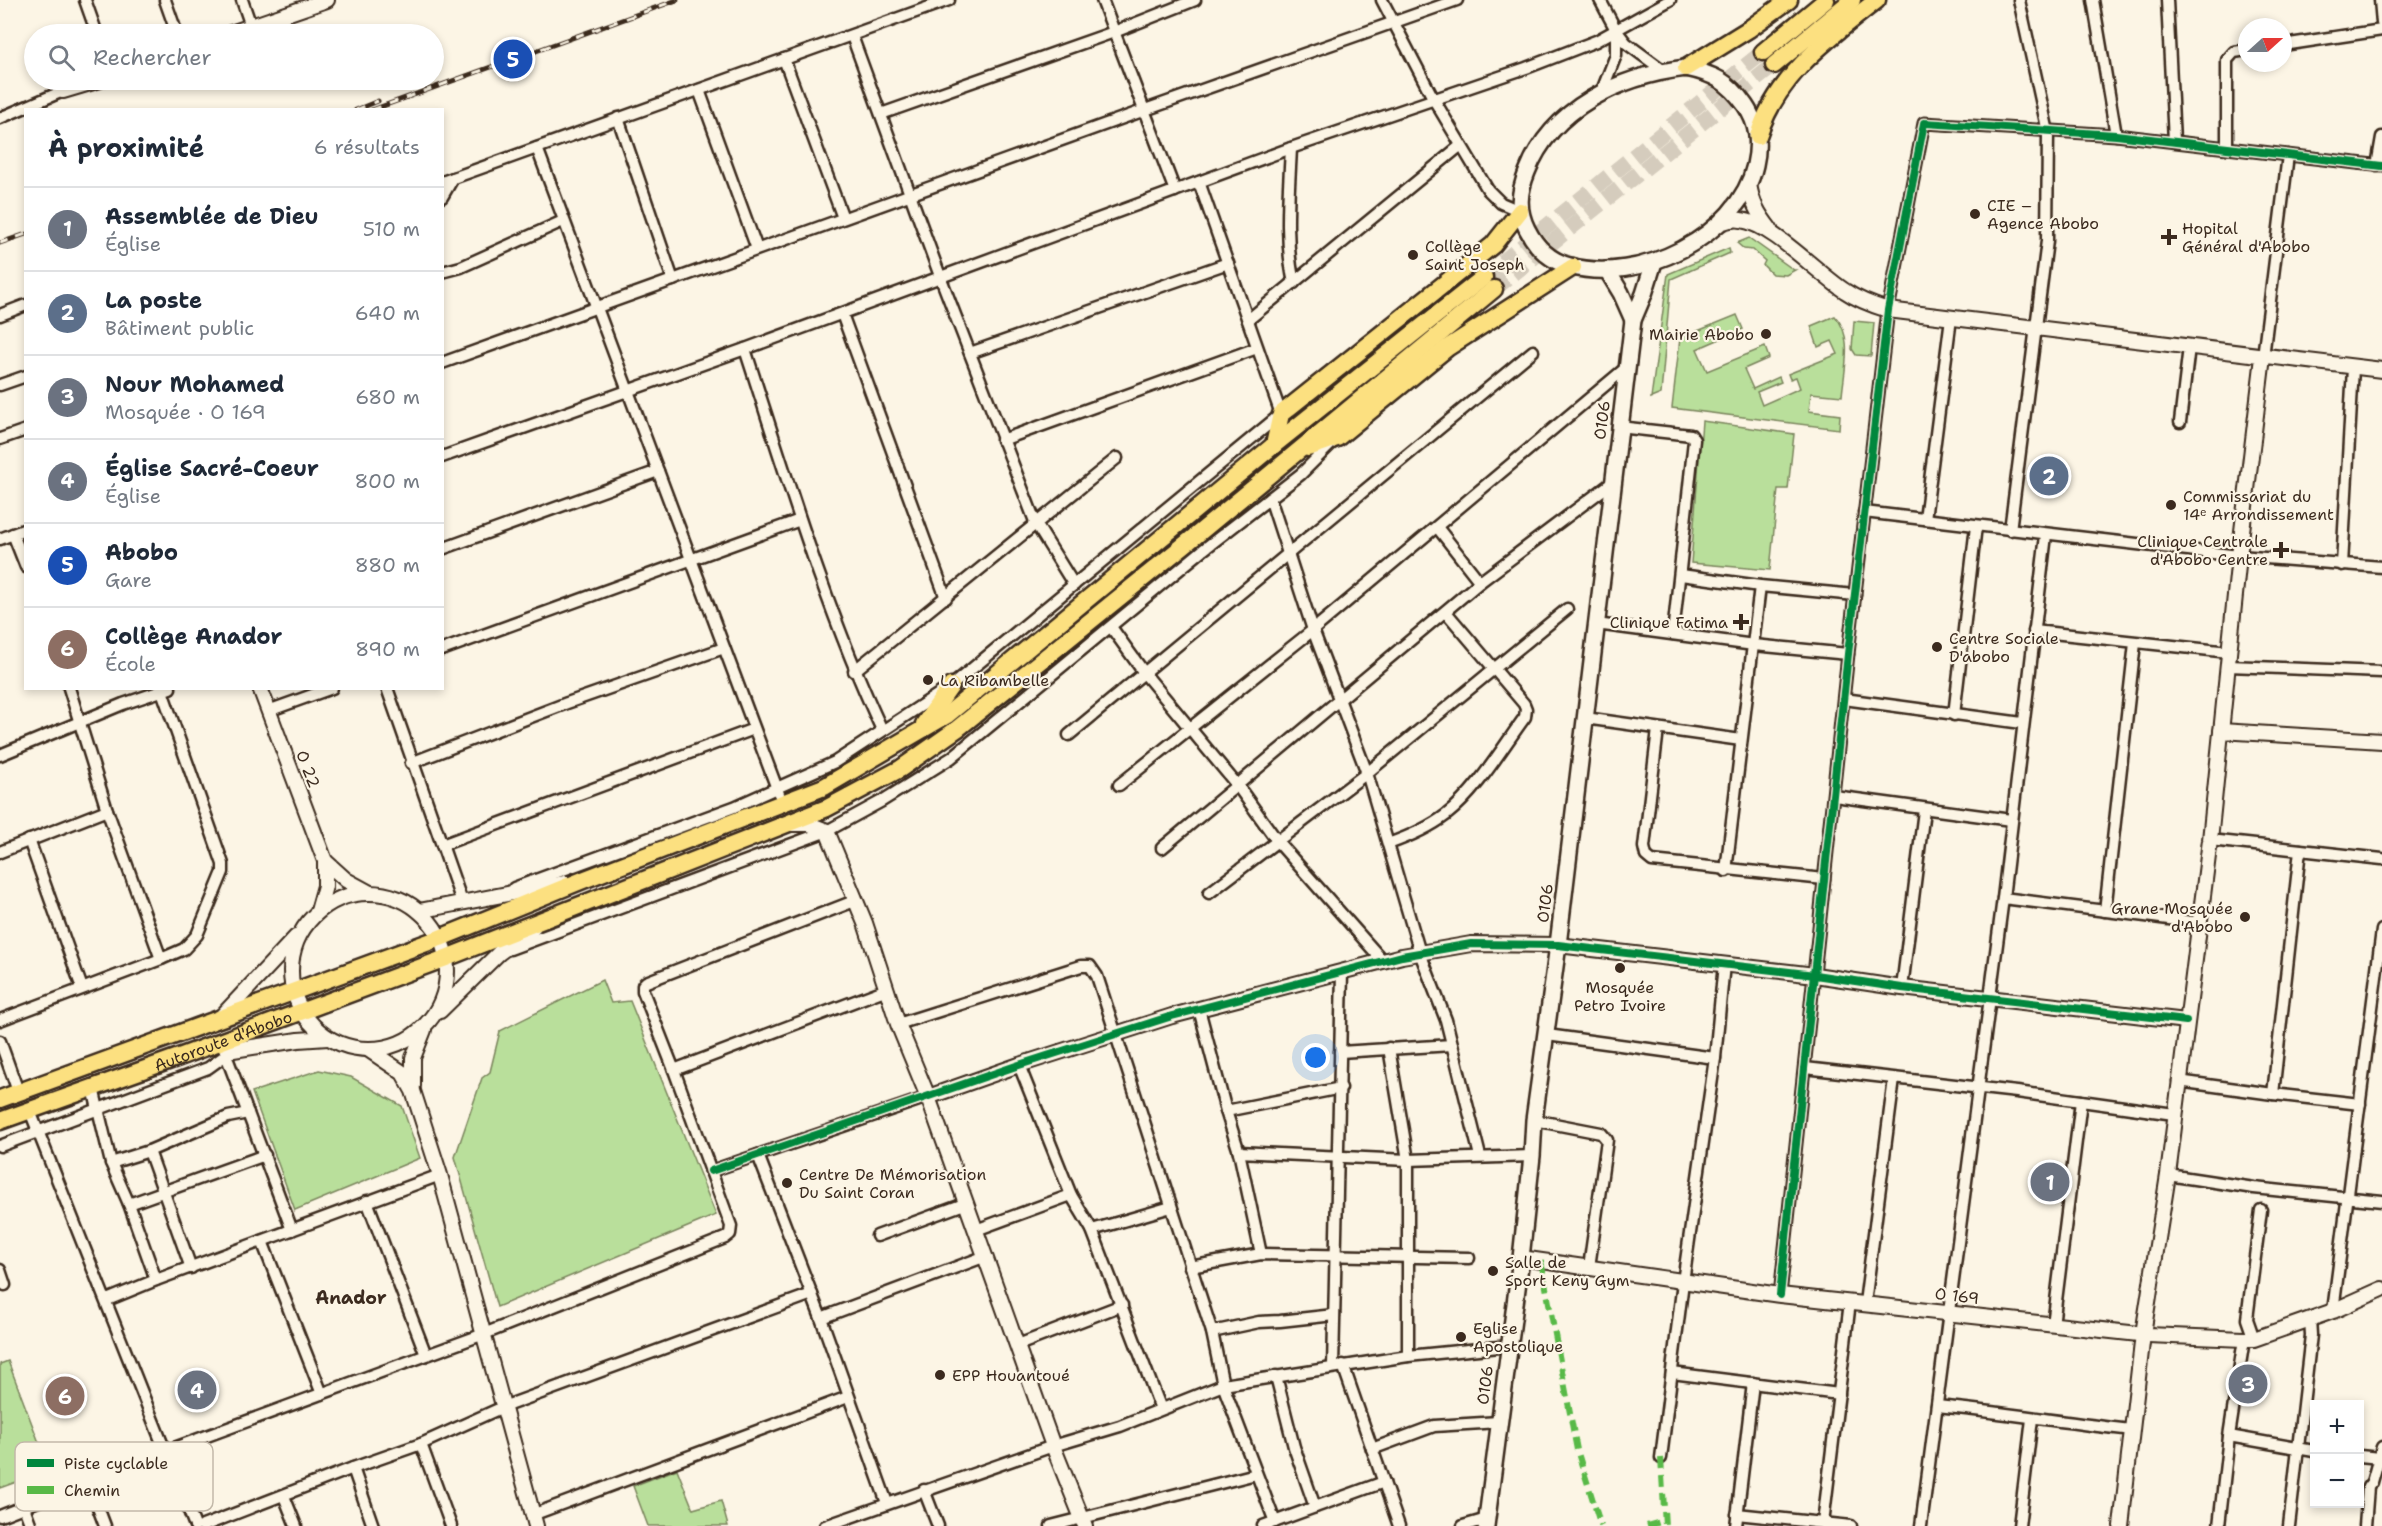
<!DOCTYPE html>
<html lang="fr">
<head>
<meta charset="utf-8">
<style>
	body { margin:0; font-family:"Shantell Sans",sans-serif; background:#f2f2f3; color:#1f2937 }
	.controls { position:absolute; right:18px; bottom:18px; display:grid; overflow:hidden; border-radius:0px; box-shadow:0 3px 9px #0003 }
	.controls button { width:54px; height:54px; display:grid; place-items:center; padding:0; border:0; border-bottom:2px solid #e0e1e3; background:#fff; color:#1f2937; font:30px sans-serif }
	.compass { position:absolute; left:2238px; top:18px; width:54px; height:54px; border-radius:50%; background:#fff; box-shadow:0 3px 9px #0003; rotate:69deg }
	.you { position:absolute; left:1316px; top:1058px; width:21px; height:21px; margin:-15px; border:4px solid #fff; border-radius:50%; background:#1a73e8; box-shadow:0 0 0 9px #1a73e833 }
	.badge { display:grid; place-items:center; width:39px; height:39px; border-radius:50%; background:#0f766e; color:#fff; font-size:20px; font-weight:700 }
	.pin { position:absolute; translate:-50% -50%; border:3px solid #fff; box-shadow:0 2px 6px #0006 }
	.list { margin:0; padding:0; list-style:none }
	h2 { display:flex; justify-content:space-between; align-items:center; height:78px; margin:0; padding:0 24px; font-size:26px }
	h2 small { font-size:20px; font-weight:400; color:#747a83 }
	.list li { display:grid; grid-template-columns:39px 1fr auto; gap:18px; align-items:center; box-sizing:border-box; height:84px; padding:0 24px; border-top:2px solid #e0e1e3 }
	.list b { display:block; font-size:22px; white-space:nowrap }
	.list p { margin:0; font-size:20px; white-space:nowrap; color:#747a83 }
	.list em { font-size:20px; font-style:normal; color:#747a83 }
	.icon { flex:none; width:33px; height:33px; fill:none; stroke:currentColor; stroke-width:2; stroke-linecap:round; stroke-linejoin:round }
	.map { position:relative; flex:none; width:2382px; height:1526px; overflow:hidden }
	.search { position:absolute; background:#fff; box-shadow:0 3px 9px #0003; left:24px; top:24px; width:420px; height:66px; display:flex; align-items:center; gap:15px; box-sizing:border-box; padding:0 21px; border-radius:33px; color:#747a83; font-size:22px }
	.panel { position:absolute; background:#fff; box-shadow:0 3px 9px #0003; left:24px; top:108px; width:420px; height:582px; border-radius:0px }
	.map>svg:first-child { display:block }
	.green { fill:#b9df9b; stroke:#7a845c; stroke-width:1.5 }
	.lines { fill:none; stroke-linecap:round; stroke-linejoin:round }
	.primary-tunnel { stroke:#d5ccbd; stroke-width:16; stroke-dasharray:16 8; stroke-linecap:butt }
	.minor-casing { stroke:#3b2a1e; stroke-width:15 }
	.tertiary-casing { stroke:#3b2a1e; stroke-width:18 }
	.secondary-casing { stroke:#3b2a1e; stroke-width:20 }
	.primary-casing { stroke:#3b2a1e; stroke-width:21 }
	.minor { stroke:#fcf5e5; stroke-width:10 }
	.tertiary { stroke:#fcf5e5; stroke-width:14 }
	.secondary { stroke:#fcf5e5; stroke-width:15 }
	.primary { stroke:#fce080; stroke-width:16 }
	.rail-casing { stroke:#3b2a1e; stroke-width:5 }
	.rail { stroke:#fcf5e5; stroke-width:3; stroke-dasharray:9; stroke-linecap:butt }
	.quiet { stroke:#58b947; stroke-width:6; stroke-dasharray:12 6; stroke-linecap:butt }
	.cycleway-casing { stroke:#fcf5e5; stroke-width:11 }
	.cycleway { stroke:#00873e; stroke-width:8 }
	.poi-dot { fill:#3b2a1e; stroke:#fcf5e5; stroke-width:2 }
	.labels { text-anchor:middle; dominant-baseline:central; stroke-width:4.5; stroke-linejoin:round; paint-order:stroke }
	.poi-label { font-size:16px; fill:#3b2a1e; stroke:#fcf5e5; text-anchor:start }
	.street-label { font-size:16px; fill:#3b2a1e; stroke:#fcf5e5 }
	.neighbourhood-label { font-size:18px; font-weight:bold; fill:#3b2a1e; stroke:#fcf5e5 }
	.key { fill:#fcf5e5; stroke:#c2b8a9; stroke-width:1.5 }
	.key-label { font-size:16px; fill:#3b2a1e }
</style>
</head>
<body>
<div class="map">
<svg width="2382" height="1526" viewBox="0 0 2382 1526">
	<rect width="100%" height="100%" fill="#fcf5e5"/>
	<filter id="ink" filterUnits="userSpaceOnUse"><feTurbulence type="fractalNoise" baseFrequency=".0167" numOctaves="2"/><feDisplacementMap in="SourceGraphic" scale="12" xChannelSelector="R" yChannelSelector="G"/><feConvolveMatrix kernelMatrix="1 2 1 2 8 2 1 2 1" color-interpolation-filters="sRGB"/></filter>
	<g filter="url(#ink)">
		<g class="green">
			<polygon points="1749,238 1794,270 1795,270 1786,275 1772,274 1763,265 1765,261 1753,250 1744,249 1737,243"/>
			<polygon points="1729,248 1730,253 1671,279 1661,394 1651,398 1668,274"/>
			<path d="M1737 315 1743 329 1697 349 1707 371 1765 347 1769 358 1744 369 1753 389 1779 377 1781 382 1757 392 1762 405 1800 388 1796 377 1790 379 1788 374 1838 354 1832 341 1818 347 1811 326 1835 316C1854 336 1844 371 1842 396L1811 393 1809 411 1840 415 1839 429 1672 408 1680 338Z"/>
			<polygon points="1854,321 1874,323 1871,356 1856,355 1852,349"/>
			<polygon points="1702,421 1794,434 1788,489 1778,489 1770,570 1691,563"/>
			<polygon points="602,980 611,1003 630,1001 716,1215 497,1307 455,1157 482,1078 490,1072 500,1031"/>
			<polygon points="319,1070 351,1077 402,1106 420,1158 295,1210 252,1092"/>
			<polygon points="8,1361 46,1461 48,1460 52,1469 0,1488 0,1364"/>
			<polygon points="677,1469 693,1509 721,1501 728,1526 648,1526 633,1486"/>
		</g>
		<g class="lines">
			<g class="primary-tunnel">
				<polyline points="1484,277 1763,52"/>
				<polyline points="1494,289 1774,65"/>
			</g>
			<defs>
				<g id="minor">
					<polyline points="85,0 97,34"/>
					<polyline points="165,0 177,34"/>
					<polyline points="242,0 251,26"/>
					<polyline points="1102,0 1175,191"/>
					<polyline points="1382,0 1433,98 1488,190 1501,203 1520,211"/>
					<polyline points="1600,0 1616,30 1626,43 1664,71"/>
					<polyline points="2093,0 2116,135"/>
					<polyline points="2167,0 2174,141"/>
					<polyline points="2380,0 2382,23"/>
					<polyline points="852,36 940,276 1036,524 1074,585"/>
					<polyline points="2283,45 2382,30"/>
					<polyline points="784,59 843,218"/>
					<polyline points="699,90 757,249"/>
					<polyline points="1601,93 1616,55 1616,31"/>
					<polyline points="881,114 1114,32 1195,0"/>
					<polyline points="0,118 63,91"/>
					<polyline points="618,118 673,280"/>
					<polyline points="537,148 779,794"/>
					<path d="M1291 148C1289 193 1284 238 1294 283"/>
					<polyline points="2227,148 2227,60 2234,52 2247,50"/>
					<polyline points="2377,166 2382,137"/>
					<polyline points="442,182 949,0"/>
					<polyline points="442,197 453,178"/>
					<polyline points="442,272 461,267 563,221"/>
					<polyline points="842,314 946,598"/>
					<polyline points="0,315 26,305"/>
					<polyline points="1248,320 1460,146"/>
					<path d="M745 349C787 478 825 608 882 730"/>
					<polyline points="970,353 1228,263"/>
					<polyline points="2263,357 2288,155"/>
					<polyline points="442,363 1145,110 1457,0"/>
					<polyline points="0,385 26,376"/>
					<polyline points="2180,422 2189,347"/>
					<polyline points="1619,427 1691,435 1694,440 1673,634"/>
					<polyline points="0,439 26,430"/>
					<polyline points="1002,440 1257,348"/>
					<polyline points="442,457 745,349 1291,148 1526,68 1596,41 1670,0"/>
					<polyline points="1270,498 1313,630 1367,773 1420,953 1446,1020 1480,1156"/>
					<polyline points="1864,512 2239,556 2382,567"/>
					<polyline points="1925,519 1951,318"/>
					<polyline points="1437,527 1480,582"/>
					<polyline points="2010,530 2047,241 2048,132 2019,0"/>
					<polyline points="13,534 26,529"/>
					<polyline points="0,539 13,534 26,567"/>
					<polyline points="442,549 658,471"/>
					<polyline points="2342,565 2353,368"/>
					<polyline points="1681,575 1760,586 1855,595"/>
					<polyline points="1596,624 1754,645 1848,654"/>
					<polyline points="1111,627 1145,674 1237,785 1278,842 1383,961"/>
					<polyline points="2034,631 2229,652"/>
					<polyline points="442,650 800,520"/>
					<polyline points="2228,666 2382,672"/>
					<polyline points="854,671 1117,458"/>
					<polyline points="69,688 107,810 161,959"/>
					<polyline points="387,688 462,902"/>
					<polyline points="1844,699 2022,723"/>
					<polyline points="268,711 332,688"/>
					<polyline points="1954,715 1976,526"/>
					<polyline points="1585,718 1741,740"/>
					<polyline points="1658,729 1644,847 1646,856 1652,861 1824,879"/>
					<polyline points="1069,735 1533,351"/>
					<polyline points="0,755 123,704 170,688"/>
					<polyline points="411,763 567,703 724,648"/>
					<polyline points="1119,785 1313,630 1627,367"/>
					<polyline points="1834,796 2011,820"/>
					<polyline points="29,840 82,988"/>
					<polyline points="2210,840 2382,859"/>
					<path d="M1388 844C1408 837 1429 828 1446 815 1477 791 1502 748 1525 717L1526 709 1524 704 1446 612"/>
					<polyline points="442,845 754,729"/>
					<polyline points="1162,848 1480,582 1613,482"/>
					<polyline points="0,852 107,810"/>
					<polyline points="1726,871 1760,586"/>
					<polyline points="514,888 734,807 835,762 951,686 1281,414 1199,182"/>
					<polyline points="1209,893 1367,773 1567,609"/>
					<polyline points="2003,898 2200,923"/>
					<polyline points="857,900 646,982 643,985 643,991 674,1070 887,989"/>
					<polyline points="2105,911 2135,643"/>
					<polyline points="510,949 827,831 882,801 951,758 1203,550 1301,474 1333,442"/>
					<polyline points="1902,988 1924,810"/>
					<polyline points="1199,1009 1226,1111 1239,1152 1261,1254"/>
					<polyline points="0,1020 161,959 184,949 197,935 223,872 223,864 161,688"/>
					<polyline points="898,1024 1081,966 1090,966 1097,976 1212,1332 1223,1385 1275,1522"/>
					<polyline points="1547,1035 1715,1058"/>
					<polyline points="0,1041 19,1094"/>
					<polyline points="1389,1048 1408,1160 1408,1356"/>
					<polyline points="1340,1052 1452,1045"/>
					<polyline points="226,1055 292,1230"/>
					<polyline points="1019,1065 1071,1195 1092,1230 1161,1409"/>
					<polyline points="1805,1068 2017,1092 2174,1114"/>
					<polyline points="2178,1081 2273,1094 2360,1104"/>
					<polyline points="93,1088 111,1163 129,1204 156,1280"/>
					<polyline points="2273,1094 2300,850"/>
					<polyline points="30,1111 195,1526"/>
					<polyline points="1226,1111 1341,1088"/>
					<polyline points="1534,1120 1601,1133 1607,1140 1589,1267"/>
					<polyline points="0,1146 208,1068 226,1055 227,1051"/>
					<polyline points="149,1151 191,1268"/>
					<polyline points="1239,1152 1408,1160 1532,1156"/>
					<polyline points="758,1155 821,1318 887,1503"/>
					<polyline points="111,1163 149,1151 228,1117 248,1113"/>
					<polyline points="711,1171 928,1097"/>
					<polyline points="2168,1175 2254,1188 2382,1201"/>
					<polyline points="367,1201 426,1355"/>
					<polyline points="129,1204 265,1155"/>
					<polyline points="976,1230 1071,1195"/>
					<polyline points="1092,1230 1171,1207"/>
					<polyline points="877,1236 967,1203"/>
					<polyline points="262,1241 322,1394"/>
					<polyline points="1190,1267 1261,1254 1469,1258"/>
					<polyline points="0,1270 5,1285"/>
					<polyline points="1780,1295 1848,654 1888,310 1924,123 2116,135 2382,166"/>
					<polyline points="107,1300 156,1280 440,1175"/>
					<polyline points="1865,1303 1894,1079"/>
					<polyline points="2333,1311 2382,930"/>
					<polyline points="821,1318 986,1256"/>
					<polyline points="2053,1325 2081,1101"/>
					<polyline points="1212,1332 1259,1322 1280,1321 1334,1315"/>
					<polyline points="2254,1339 2247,1319 2261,1210"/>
					<polyline points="1018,1345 1122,1305"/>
					<polyline points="1343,1365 1399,1526"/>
					<polyline points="1333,1367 1342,973"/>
					<polyline points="1672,1373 1839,1394"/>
					<polyline points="1276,1376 1294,1447 1315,1507"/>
					<path d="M1937 1406C2002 1412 2067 1423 2132 1430"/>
					<polyline points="2229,1436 2314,1451"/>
					<polyline points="421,1444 451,1526"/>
					<polyline points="1372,1449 1434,1426 1499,1422"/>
					<polyline points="2360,1456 2379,1458"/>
					<polyline points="1661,1458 1683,1282 1715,1058 1724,964"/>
					<polyline points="353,1468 373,1526"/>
					<polyline points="88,1481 105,1526"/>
					<polyline points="924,1490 938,1526"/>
					<polyline points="284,1496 296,1526"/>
					<polyline points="24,1507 31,1526"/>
					<polyline points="1737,1514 1851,1526"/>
					<polyline points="532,1515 848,1397"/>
					<polyline points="0,1516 166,1451 484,1334 725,1238 730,1234 731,1226 674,1070"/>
					<polyline points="1823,1523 1850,1302"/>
					<polyline points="203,1526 353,1468 421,1444 503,1407 812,1294"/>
					<polyline points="825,1526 1053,1446 1120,1426 1223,1385 1408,1356 1509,1346"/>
					<polyline points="1051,1526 1256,1474"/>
					<polyline points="1263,1526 1384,1482"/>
					<polyline points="1463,1526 1487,1519"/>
					<polyline points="1736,1526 1753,1383"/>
					<polyline points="1921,1526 2003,898 2046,535"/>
					<polyline points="2019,1526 2032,1419"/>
					<polyline points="2219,1526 2229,1436 2244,1339"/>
					<polyline points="2289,1526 2311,1335 2310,1319"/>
					<polyline points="2365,1526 2368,1487 2372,1482 2382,1447"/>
				</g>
				<g id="tertiary">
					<polyline points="228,34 327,0"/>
					<polyline points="63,91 100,80"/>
					<path d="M1749 184C1752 203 1758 214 1770 229"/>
					<path d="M1723 222C1729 220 1735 219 1741 220 1772 224 1817 273 1845 291 1858 300 1872 305 1888 310L2382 370"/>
					<polyline points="260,688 325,861 346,880 368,892"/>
					<polyline points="2221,731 2382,741"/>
					<polyline points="792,824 809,824 827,831 865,923 898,1024 928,1097 1053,1446 1085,1526"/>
					<circle cx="369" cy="971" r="78"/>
					<polyline points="318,911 325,886 325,861"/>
					<polyline points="419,911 564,883"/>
					<polyline points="440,1011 499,953 533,928"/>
					<polyline points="221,1017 296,937"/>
					<polyline points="369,1050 403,1073 413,1091 440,1175 536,1526"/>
					<polyline points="227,1051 298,1040 328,1038"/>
					<polyline points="413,1086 413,1058 424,1030"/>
					<polyline points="928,1097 1019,1065 1172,1016 1402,956 1471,944 1558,945 1815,975 1902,988 2186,1021"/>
					<polyline points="1521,1258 1780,1295 2148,1335 2244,1339 2254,1339 2333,1311 2382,1289"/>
					<polyline points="2121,1526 2143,1334 2168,1175 2210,840 2239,556 2263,357"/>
				</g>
				<g id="secondary">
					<path d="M1686 68C1714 74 1728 81 1745 105 1758 124 1760 143 1755 165 1739 236 1638 285 1570 266 1550 261 1536 247 1527 229 1517 209 1519 192 1527 172 1552 107 1621 76 1686 68Z"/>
					<polyline points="1607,270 1621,293 1633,320"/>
					<polyline points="1486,1526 1521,1258 1532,1156 1534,1120 1558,945 1633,320 1644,294 1654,262"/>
				</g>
				<g id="primary">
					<polyline points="1763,52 1826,0"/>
					<polyline points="1774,65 1852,0"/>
					<polyline points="1686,68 1749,29 1789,0"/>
					<path d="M1758 136C1777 75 1829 38 1877 0"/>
					<polyline points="1274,445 1281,414 1493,245 1520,211"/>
					<polyline points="1308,448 1337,438 1447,348 1573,267"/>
					<polyline points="924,724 951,686"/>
					<polyline points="0,1099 440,938 583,880 824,787 947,715 1274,445 1484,277"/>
					<path id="s1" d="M0 1121 179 1057 446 958 827 808 900 769 957 729 1199 533 1494 289"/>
				</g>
			</defs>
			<use href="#minor" class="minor-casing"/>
			<use href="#tertiary" class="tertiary-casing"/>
			<use href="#secondary" class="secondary-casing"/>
			<use href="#primary" class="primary-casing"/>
			<use href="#minor" class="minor"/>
			<use href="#tertiary" class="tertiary"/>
			<use href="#secondary" class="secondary"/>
			<use href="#primary" class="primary"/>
			<defs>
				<g id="rail">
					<polyline points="356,110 378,101"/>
					<polyline points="372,110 677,0"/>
					<polyline points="0,243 26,234"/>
				</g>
			</defs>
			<use href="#rail" class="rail-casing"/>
			<use href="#rail" class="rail"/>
			<g class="quiet">
				<polyline points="1541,1261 1577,1450 1601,1526"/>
				<polyline points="1661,1458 1665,1526"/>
				<polyline points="1647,1526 1664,1521"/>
			</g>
			<defs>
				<g id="cycleway">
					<polyline points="711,1171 1019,1065 1172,1016 1402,956 1471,944 1558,945 1815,975 1902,988 2186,1021"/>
					<polyline points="1780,1295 1848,654 1888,310 1924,123 2116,135 2382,166"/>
				</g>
			</defs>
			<use href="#cycleway" class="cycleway-casing"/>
			<use href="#cycleway" class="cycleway"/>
		</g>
	</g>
	<g class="poi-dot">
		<circle cx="1975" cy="214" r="6"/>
		<path d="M2166 228h6v6h6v6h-6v6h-6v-6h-6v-6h6z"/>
		<circle cx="1413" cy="255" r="6"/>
		<circle cx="1766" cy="334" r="6"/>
		<circle cx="2171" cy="505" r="6"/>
		<path d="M2278 541h6v6h6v6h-6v6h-6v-6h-6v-6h6z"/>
		<path d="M1738 613h6v6h6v6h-6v6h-6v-6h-6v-6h6z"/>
		<circle cx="1937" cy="647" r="6"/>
		<circle cx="928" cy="680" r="6"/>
		<circle cx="2245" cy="917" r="6"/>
		<circle cx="1620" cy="968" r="6"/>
		<circle cx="787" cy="1183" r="6"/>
		<circle cx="1493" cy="1271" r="6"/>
		<circle cx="1461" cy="1337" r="6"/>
		<circle cx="940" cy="1375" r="6"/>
	</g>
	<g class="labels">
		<g class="poi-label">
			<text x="1987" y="205">CIE –<tspan x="1987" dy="18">Agence Abobo</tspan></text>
			<text x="2182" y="228">Hopital<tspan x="2182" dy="18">Général d'Abobo</tspan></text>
			<text x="1425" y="246">Collège<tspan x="1425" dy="18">Saint Joseph</tspan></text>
			<text x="1754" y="334" text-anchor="end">Mairie Abobo</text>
			<text x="2183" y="496">Commissariat du<tspan x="2183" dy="18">14ᵉ Arrondissement</tspan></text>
			<text x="2268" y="541" text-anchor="end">Clinique Centrale<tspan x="2268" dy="18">d'Abobo Centre</tspan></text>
			<text x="1728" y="622" text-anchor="end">Clinique Fatima</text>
			<text x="1949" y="638">Centre Sociale<tspan x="1949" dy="18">D'abobo</tspan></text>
			<text x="940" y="680">La Ribambelle</text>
			<text x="2233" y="908" text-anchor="end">Grane Mosquée<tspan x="2233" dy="18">d'Abobo</tspan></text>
			<text x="1620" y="987" text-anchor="middle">Mosquée<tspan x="1620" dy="18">Petro Ivoire</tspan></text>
			<text x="799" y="1174">Centre De Mémorisation<tspan x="799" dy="18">Du Saint Coran</tspan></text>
			<text x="1505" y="1262">Salle de<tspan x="1505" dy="18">Sport Keny Gym</tspan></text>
			<text x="1473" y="1328">Eglise<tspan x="1473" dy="18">Apostolique</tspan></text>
			<text x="952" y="1375">EPP Houantoué</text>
		</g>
		<g class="street-label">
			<text transform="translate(1602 420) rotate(-83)">O106</text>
			<text transform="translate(308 769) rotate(69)">O 22</text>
			<text transform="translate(1545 903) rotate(-83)">O106</text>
			<text stroke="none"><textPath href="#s1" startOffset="237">Autoroute d'Abobo</textPath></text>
			<text transform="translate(1957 1296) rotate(7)">O 169</text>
			<text transform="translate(1485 1385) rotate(-83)">O106</text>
		</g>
		<g class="neighbourhood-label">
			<text x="351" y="1298">Anador</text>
		</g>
	</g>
	<rect x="15" y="1442" width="198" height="69" rx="9" class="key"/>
	<rect x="27" y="1459" width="27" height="8" fill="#00873e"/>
	<rect x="27" y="1486" width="27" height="8" fill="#58b947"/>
	<g class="key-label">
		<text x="64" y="1469">Piste cyclable</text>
		<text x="64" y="1496">Chemin</text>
	</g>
</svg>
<div class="controls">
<button>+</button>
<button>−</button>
</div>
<svg class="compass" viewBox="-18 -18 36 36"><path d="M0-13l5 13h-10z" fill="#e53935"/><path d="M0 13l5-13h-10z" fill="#747a83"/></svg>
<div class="you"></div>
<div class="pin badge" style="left:2050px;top:1182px;background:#6b7280">1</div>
<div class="pin badge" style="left:2049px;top:476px;background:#5c6f8a">2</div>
<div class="pin badge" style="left:2248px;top:1384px;background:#6b7280">3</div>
<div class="pin badge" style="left:197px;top:1390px;background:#6b7280">4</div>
<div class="pin badge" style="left:513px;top:59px;background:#1a4fb4">5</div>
<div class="pin badge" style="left:65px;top:1396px;background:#8d6e63">6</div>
<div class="search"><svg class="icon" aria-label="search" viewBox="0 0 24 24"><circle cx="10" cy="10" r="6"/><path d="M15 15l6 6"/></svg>Rechercher</div>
<section class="panel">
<h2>À proximité<small>6 résultats</small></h2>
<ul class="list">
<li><span class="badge" style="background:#6b7280">1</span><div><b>Assemblée de Dieu</b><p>Église</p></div><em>510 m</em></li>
<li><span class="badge" style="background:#5c6f8a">2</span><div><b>La poste</b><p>Bâtiment public</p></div><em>640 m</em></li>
<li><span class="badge" style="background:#6b7280">3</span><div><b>Nour Mohamed</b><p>Mosquée · O 169</p></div><em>680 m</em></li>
<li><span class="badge" style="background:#6b7280">4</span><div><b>Église Sacré-Coeur</b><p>Église</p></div><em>800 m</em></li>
<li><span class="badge" style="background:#1a4fb4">5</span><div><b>Abobo</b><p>Gare</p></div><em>880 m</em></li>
<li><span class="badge" style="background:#8d6e63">6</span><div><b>Collège Anador</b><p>École</p></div><em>890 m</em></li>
</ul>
</section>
</div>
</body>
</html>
